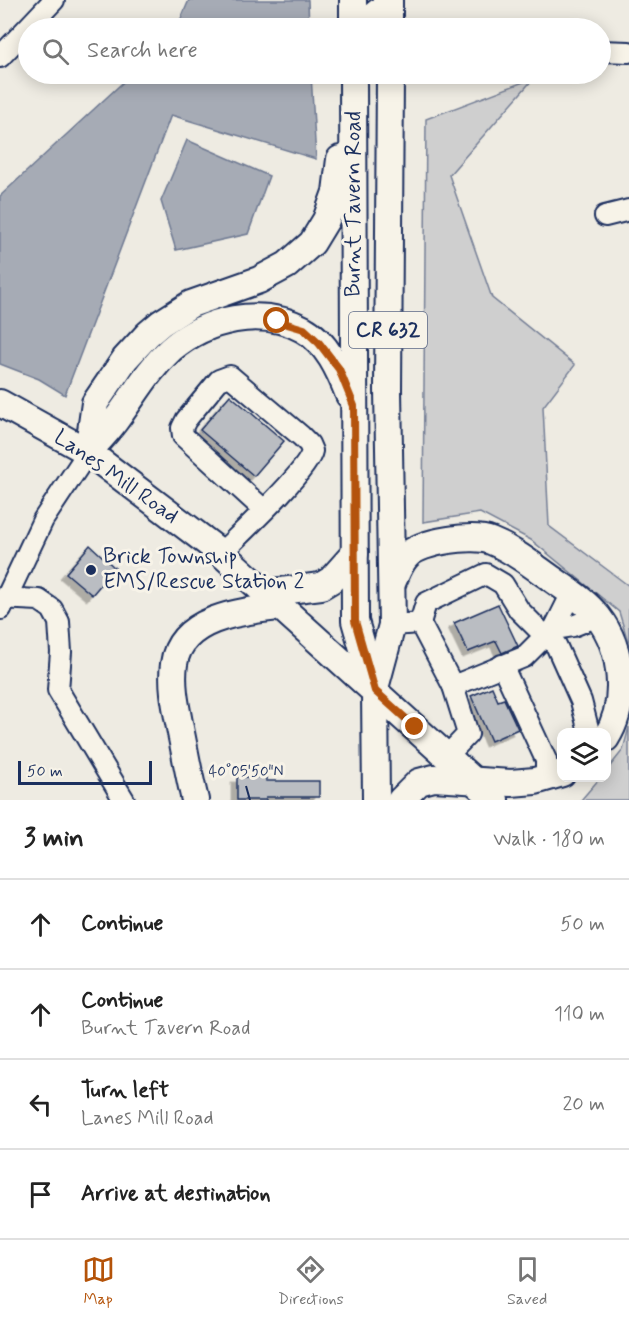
<!DOCTYPE html>
<html lang="en">
<head>
<meta charset="utf-8">
<style>
	body { margin:0; font-family:Mynerve,sans-serif; background:#f2f2f2; color:#222 }
	.controls { position:absolute; right:18px; bottom:18px; display:grid; overflow:hidden; border-radius:12px; box-shadow:0 3px 15px #0003 }
	.controls button { width:54px; height:54px; display:grid; place-items:center; padding:0; border:0; border-bottom:2px solid #e0e0e0; background:#fff; color:#222; font:30px sans-serif }
	.scale { position:absolute; left:18px; bottom:15px; width:134px; box-sizing:border-box; padding-left:6px; border:3px solid #1b2f5e; border-top:0; font-size:16px; line-height:21px; white-space:nowrap; color:#1b2f5e; -webkit-text-stroke:4px #f7f3e8; paint-order:stroke }
	.stop { position:absolute; width:18px; height:18px; margin:-14px; border:4px solid #b45309; border-radius:50%; background:#fff }
	.stop.end { background:#b45309; border-color:#fff; box-shadow:0 2px 6px #0008 }
	.list { margin:0; padding:0; list-style:none }
	h2 { display:flex; justify-content:space-between; align-items:center; height:78px; margin:0; padding:0 24px; font-size:26px }
	h2 small { font-size:20px; font-weight:400; color:#767676 }
	.list li { display:grid; grid-template-columns:39px 1fr auto; gap:18px; align-items:center; box-sizing:border-box; height:90px; padding:0 24px; border-top:2px solid #e0e0e0 }
	.list b { display:block; font-size:22px; white-space:nowrap }
	.list p { margin:0; font-size:20px; white-space:nowrap; color:#767676 }
	.list em { font-size:20px; font-style:normal; color:#767676 }
	.icon { flex:none; width:33px; height:33px; fill:none; stroke:currentColor; stroke-width:2; stroke-linecap:round; stroke-linejoin:round }
	.map { position:relative; flex:none; width:629px; height:800px; overflow:hidden }
	.search { position:absolute; background:#fff; box-shadow:0 3px 15px #0003; left:18px; right:18px; top:18px; height:66px; display:flex; align-items:center; gap:15px; box-sizing:border-box; padding:0 21px; border-radius:33px; color:#767676; font-size:22px }
	.sheet { height:438px; background:#fff }
	nav { display:flex; justify-content:space-around; align-items:center; box-sizing:border-box; height:84px; border-top:2px solid #e0e0e0; background:#fff; font-size:16px; color:#767676 }
	nav a { display:grid; justify-items:center; gap:3px }
	nav .on { color:#b45309 }
	.map>svg:first-child { display:block }
	.green { fill:#cfcfcf; stroke:#757f96; stroke-width:1.5 }
	.water { fill:#a6abb5; stroke:#6e7992; stroke-width:1.5 }
	.building { fill:#babdc2; stroke:#1b2f5e; stroke-width:1.5; filter:url(#shadow) }
	.lines { fill:none; stroke-linecap:round; stroke-linejoin:round }
	.minor-casing { stroke:#1b2f5e; stroke-width:24 }
	.major-casing { stroke:#1b2f5e; stroke-width:30 }
	.minor { stroke:#f7f3e8; stroke-width:20 }
	.major { stroke:#f7f3e8; stroke-width:26 }
	.route { stroke:#b45309; stroke-width:8 }
	.ticks { fill:none; stroke:#1b2f5e; stroke-width:2 }
	.poi-dot { fill:#1b2f5e; stroke:#f7f3e8; stroke-width:2 }
	.labels { text-anchor:middle; dominant-baseline:central; stroke-width:6; stroke-linejoin:round; paint-order:stroke }
	.shield { fill:#f7f3e8; stroke:#5d6a87; stroke-width:1.5 }
	.shield-label { font-size:21px; font-weight:bold; fill:#1b2f5e }
	.street-label { font-size:22px; fill:#1b2f5e; stroke:#f7f3e8 }
	.poi-label { font-size:22px; fill:#1b2f5e; stroke:#f7f3e8; text-anchor:start }
	.ticks-label { font-size:15px; text-anchor:middle; fill:#1b2f5e; stroke:#f7f3e8; stroke-width:6; stroke-linejoin:round; paint-order:stroke }
</style>
</head>
<body>
<div class="map">
<svg width="629" height="800" viewBox="0 0 629 800">
	<defs>
		<filter id="shadow"><feDropShadow dx="-5.5" dy="5.5" stdDeviation="0" flood-color="#0004"/></filter>
	</defs>
	<rect width="100%" height="100%" fill="#eeebe2"/>
	<filter id="ink" filterUnits="userSpaceOnUse"><feTurbulence type="fractalNoise" baseFrequency=".0167" numOctaves="2"/><feDisplacementMap in="SourceGraphic" scale="12" xChannelSelector="R" yChannelSelector="G"/><feConvolveMatrix kernelMatrix="1 2 1 2 8 2 1 2 1" color-interpolation-filters="sRGB"/></filter>
	<g filter="url(#ink)">
		<g class="green">
			<polygon points="534,78 449,175 492,298 575,365 543,407 549,526 629,586 629,645 619,612 531,540 480,513 423,522 426,119"/>
			<polygon points="629,727 629,800 581,800 600,778 606,778 607,770 623,750"/>
		</g>
		<g class="water">
			<polygon points="189,0 308,0 309,28 177,28"/>
			<polygon points="132,74 311,74 316,159 171,115 65,395 39,379 0,364 0,196"/>
			<polygon points="187,140 269,176 248,234 176,250 161,201"/>
		</g>
		<g class="building">
			<polygon points="230,395 284,441 254,476 200,430"/>
			<polygon points="90,545 115,568 92,595 66,573"/>
			<polygon points="498,604 518,646 502,653 496,641 468,652 454,623"/>
			<polygon points="492,687 498,701 504,699 518,729 491,741 471,696"/>
			<polygon points="237,777 266,777 266,781 319,781 319,797 266,797 266,800 237,800"/>
		</g>
		<g class="lines">
			<defs>
				<g id="minor">
					<polyline points="354,28 388,0"/>
					<polyline points="600,51 629,52"/>
					<polyline points="0,57 54,0"/>
					<polyline points="605,216 629,210"/>
					<path d="M221 553C238 536 309 470 312 451L309 444 301 436 230 376 219 380 186 420 182 428 183 436 264 510"/>
					<polyline points="572,593 554,629 573,626 598,616"/>
					<polyline points="0,598 39,600 52,609 59,622 61,652 58,690 124,800"/>
					<polyline points="1,609 43,520 88,452"/>
					<polyline points="420,623 453,686 468,734 447,756"/>
					<polyline points="392,625 420,623 426,603 486,574 503,584 519,610 545,636 554,629"/>
					<polyline points="502,665 546,760 546,778"/>
					<polyline points="453,686 524,657 545,636 556,645 581,701 589,732"/>
				</g>
				<g id="major">
					<polyline points="353,0 353,28"/>
					<polyline points="389,0 389,28"/>
					<polyline points="353,74 355,621 375,691 376,800"/>
					<polyline points="0,403 88,452 221,553 495,800"/>
					<polyline points="88,452 95,403 125,359 148,334 161,323 191,304 259,280 287,265 312,243 326,220 336,192 340,159"/>
					<path d="M88 452C97 442 107 432 115 421 134 396 147 371 171 349 206 319 261 306 303 329 327 342 340 372 349 395"/>
					<path d="M392 583C397 573 400 562 408 555 421 541 474 534 491 541 511 549 528 562 545 574 563 587 585 600 598 617 623 649 628 703 606 738"/>
					<polyline points="265,593 321,586 331,580 355,553"/>
					<polyline points="375,688 392,625 388,390 390,74"/>
					<path d="M195 800C189 776 185 752 180 728 176 707 171 685 174 664 180 617 244 611 279 607"/>
					<polyline points="401,800 419,782 434,778 511,783 535,781 562,773"/>
				</g>
			</defs>
			<use href="#minor" class="minor-casing"/>
			<use href="#major" class="major-casing"/>
			<use href="#minor" class="minor"/>
			<use href="#major" class="major"/>
		</g>
	</g>
	<g class="lines" filter="url(#ink)">
		<polyline class="route" points="277,321 304,329 319,343 339,369 354,406 355,621 375,691 415,727"/>
	</g>
	<path class="ticks" d="M246 786 250 800"/>
	<circle class="poi-dot" cx="91" cy="570" r="6"/>
	<g class="labels">
		<rect class="shield" x="349" y="312" width="78" height="36" rx="4.5"/>
		<g class="shield-label">
			<text x="388" y="330">CR 632</text>
		</g>
		<g class="street-label">
			<text transform="translate(354 204) rotate(-90)">Burnt Tavern Road</text>
			<text transform="translate(116 477) rotate(35)">Lanes Mill Road</text>
		</g>
		<g class="poi-label">
			<text x="103" y="557">Brick Township<tspan x="103" dy="25">EMS/Rescue Station 2</tspan></text>
		</g>
	</g>
	<g class="ticks-label">
		<text x="246" y="776">40°05'50"N</text>
	</g>
</svg>
<div class="controls">
<button><svg class="icon" aria-label="layers" viewBox="0 0 24 24"><path d="M12 4l9 5-9 5-9-5zM3 14l9 5 9-5"/></svg></button>
</div>
<div class="scale">50 m</div>
<div class="stop" style="left:277px;top:321px"></div>
<div class="stop end" style="left:415px;top:727px"></div>
<div class="search"><svg class="icon" aria-label="search" viewBox="0 0 24 24"><circle cx="10" cy="10" r="6"/><path d="M15 15l6 6"/></svg>Search here</div>
</div>
<section class="sheet">
<h2>3 min<small>Walk · 180 m</small></h2>
<ul class="list">
<li><svg class="icon" aria-label="ahead" viewBox="0 0 24 24"><path d="M12 20V5M6 11l6-6 6 6"/></svg><div><b>Continue</b></div><em>50 m</em></li>
<li><svg class="icon" aria-label="ahead" viewBox="0 0 24 24"><path d="M12 20V5M6 11l6-6 6 6"/></svg><div><b>Continue</b><p>Burnt Tavern Road</p></div><em>110 m</em></li>
<li><svg class="icon" aria-label="left" viewBox="0 0 24 24"><path d="M17 20v-9H6M10 6l-5 5 5 5"/></svg><div><b>Turn left</b><p>Lanes Mill Road</p></div><em>20 m</em></li>
<li><svg class="icon" aria-label="arrive" viewBox="0 0 24 24"><path d="M6 21V4h12l-3 4 3 4H6"/></svg><div><b>Arrive at destination</b></div></li>
</ul>
</section>
<nav>
<a class="on"><svg class="icon" aria-label="map" viewBox="0 0 24 24"><path d="M3 6l6-2 6 2 6-2v14l-6 2-6-2-6 2zM9 4v14M15 6v14"/></svg>Map</a>
<a><svg class="icon" aria-label="directions" viewBox="0 0 24 24"><path d="M12 3l9 9-9 9-9-9zM9 14v-3h6M13 9l2 2-2 2"/></svg>Directions</a>
<a><svg class="icon" aria-label="saved" viewBox="0 0 24 24"><path d="M7 4h10v16l-5-4-5 4z"/></svg>Saved</a>
</nav>
</body>
</html>
